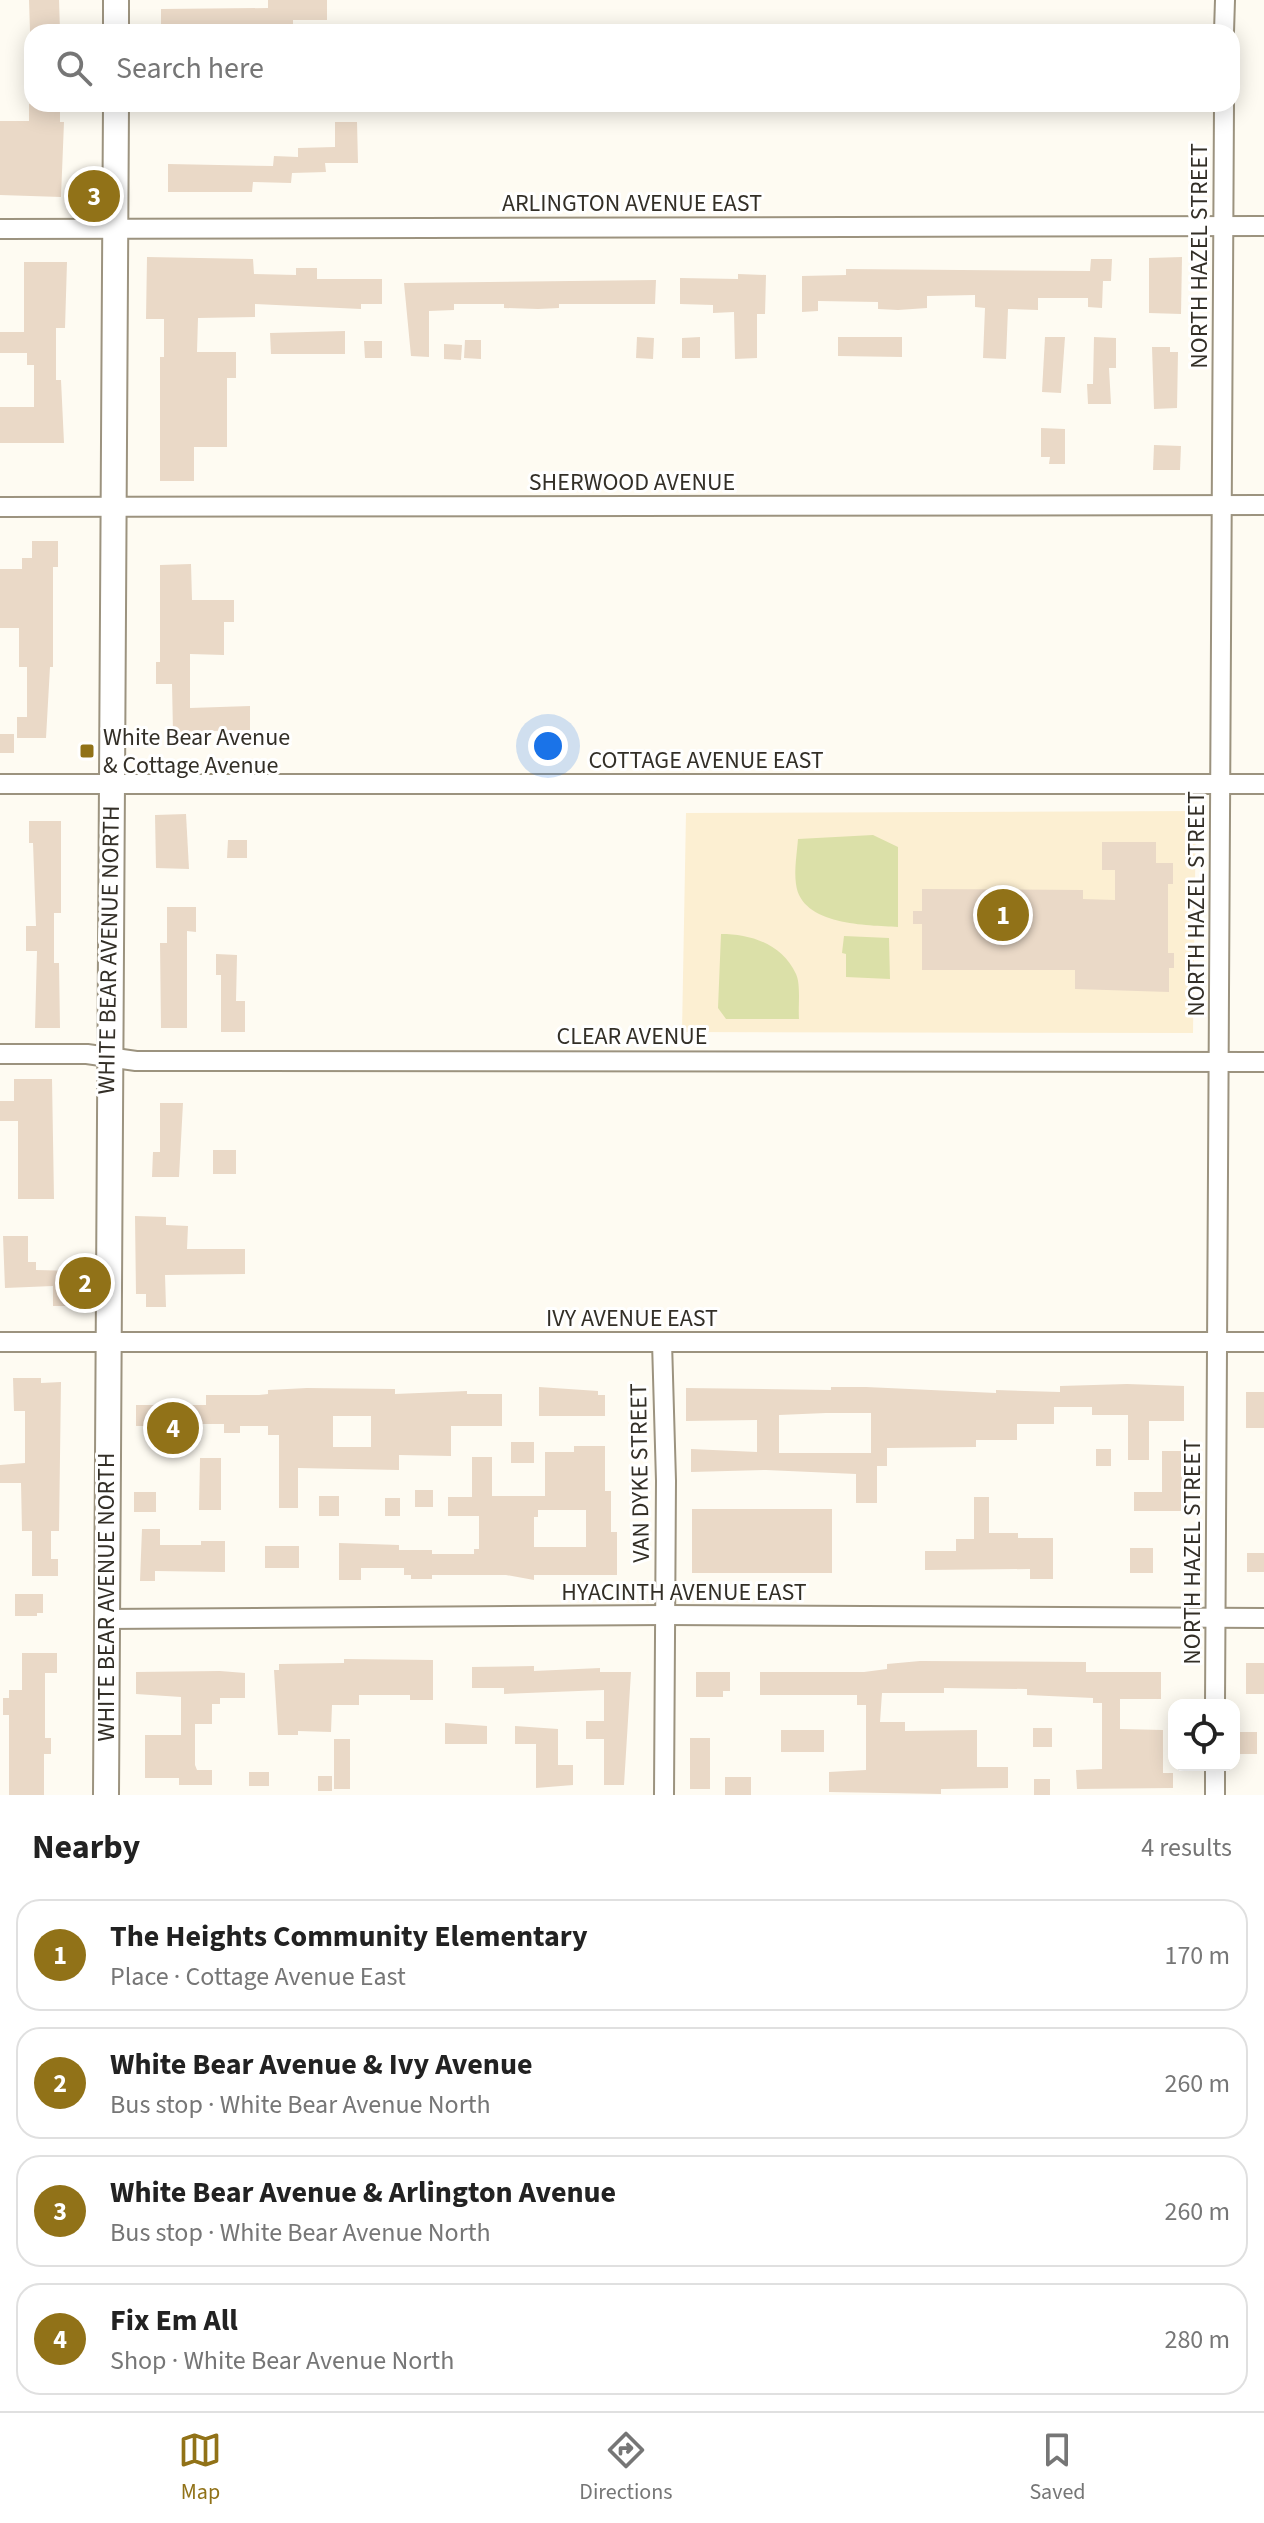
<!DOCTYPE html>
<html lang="en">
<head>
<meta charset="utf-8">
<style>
	body { margin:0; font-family:"Source Sans 3",sans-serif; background:#f6f6f6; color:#222 }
	.controls { position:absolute; right:24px; bottom:24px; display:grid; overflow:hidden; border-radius:16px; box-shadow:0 4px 20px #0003 }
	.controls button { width:72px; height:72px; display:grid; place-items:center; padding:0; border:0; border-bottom:2px solid #e0e0e0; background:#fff; color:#222; font:40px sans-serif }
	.you { position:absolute; left:548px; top:746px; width:28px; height:28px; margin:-20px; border:6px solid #fff; border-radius:50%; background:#1a73e8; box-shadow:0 0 0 12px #1a73e833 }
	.badge { display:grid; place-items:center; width:52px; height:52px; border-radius:50%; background:#917218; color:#fff; font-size:26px; font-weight:700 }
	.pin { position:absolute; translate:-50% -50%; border:4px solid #fff; box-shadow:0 2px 8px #0006 }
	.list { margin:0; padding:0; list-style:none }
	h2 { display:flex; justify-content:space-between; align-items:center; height:104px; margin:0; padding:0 32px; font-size:34px }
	h2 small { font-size:26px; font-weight:400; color:#767676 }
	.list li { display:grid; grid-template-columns:52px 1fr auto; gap:24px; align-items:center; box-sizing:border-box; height:112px; margin:0 16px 16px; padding:0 16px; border:2px solid #e0e0e0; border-radius:24px }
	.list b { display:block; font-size:30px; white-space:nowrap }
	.list p { margin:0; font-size:26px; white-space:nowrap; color:#767676 }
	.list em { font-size:26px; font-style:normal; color:#767676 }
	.icon { flex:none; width:44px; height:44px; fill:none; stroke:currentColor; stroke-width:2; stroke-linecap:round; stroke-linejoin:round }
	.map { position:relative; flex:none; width:1264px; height:1795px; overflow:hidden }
	.search { position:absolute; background:#fff; box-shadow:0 4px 20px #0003; left:24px; right:24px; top:24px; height:88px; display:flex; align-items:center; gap:20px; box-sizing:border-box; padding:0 28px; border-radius:24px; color:#767676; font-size:30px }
	.sheet { height:616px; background:#fff }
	nav { display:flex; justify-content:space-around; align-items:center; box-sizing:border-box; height:112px; border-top:2px solid #e0e0e0; background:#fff; font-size:22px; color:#767676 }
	nav a { display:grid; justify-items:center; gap:4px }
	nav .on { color:#917218 }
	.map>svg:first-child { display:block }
	.built { fill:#fcefd2 }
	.green { fill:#dbe0a8 }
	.building { fill:#ead9c7; fill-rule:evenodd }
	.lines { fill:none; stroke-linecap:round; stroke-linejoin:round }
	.minor-casing { stroke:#9c937f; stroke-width:22 }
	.major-casing { stroke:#9c937f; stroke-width:28 }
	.minor { stroke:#fff; stroke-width:18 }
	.major { stroke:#fff; stroke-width:24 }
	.poi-dot { fill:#917218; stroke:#fff; stroke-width:3 }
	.labels { text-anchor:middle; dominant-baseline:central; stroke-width:6; stroke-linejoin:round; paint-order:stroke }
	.street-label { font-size:24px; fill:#332f27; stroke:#fff }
	.poi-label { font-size:24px; fill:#332f27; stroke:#fff; text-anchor:start }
</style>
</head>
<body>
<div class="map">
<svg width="1264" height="1795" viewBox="0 0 1264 1795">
	<rect width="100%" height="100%" fill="#fefbf2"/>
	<polygon class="built" points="1196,811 1193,1033 682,1032 686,813"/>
	<g class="green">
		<path d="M873 835 898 847V927C868 925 801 926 796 884 794 869 797 853 798 839Z"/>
		<path d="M721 934C751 934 782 944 796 974 801 985 798 1006 799 1019H726L718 1008Z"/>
		<polygon points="844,936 889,938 890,979 846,977 846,954 842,953"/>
	</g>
	<g class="building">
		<polygon points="29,0 59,0 60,32 30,32"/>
		<polygon points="268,0 327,0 327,20 293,20 293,32 161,32 161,9 268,8"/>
		<polygon points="29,104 60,104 60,122 64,122 61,197 0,195 0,121 29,121"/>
		<polygon points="335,122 357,122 358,163 325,163 326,172 292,173 291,183 253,182 252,192 168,192 168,164 273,166 274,156 298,157 298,148 335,147"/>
		<polygon points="147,257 253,259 254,274 296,275 296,268 317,268 317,279 382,279 382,304 361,304 361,309 255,304 255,317 198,318 197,352 236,352 236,378 227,378 227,447 194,447 194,481 160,481 160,357 164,357 164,319 146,319"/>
		<polygon points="1182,257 1181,314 1149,313 1149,258"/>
		<polygon points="1091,259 1112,259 1111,281 1103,281 1102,308 1088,307 1088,298 1038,298 1038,310 1008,309 1006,359 983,358 985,308 975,307 975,295 927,296 927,308 898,310 878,309 878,302 818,301 818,311 802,312 802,276 846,275 846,269 1090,271"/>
		<polygon points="24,262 67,262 65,328 56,328 56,380 61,380 64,443 0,443 0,407 34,407 34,365 27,365 27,353 0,353 0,332 24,332"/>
		<polygon points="738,274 766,275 765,314 757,314 757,358 735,359 734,312 713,313 713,305 680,304 680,278 738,279"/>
		<polygon points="656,280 655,304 559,304 559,308 538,309 504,308 504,304 454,304 454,310 429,311 429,357 411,356 404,283"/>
		<polygon points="345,331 345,354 271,354 270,333"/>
		<polygon points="637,337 654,338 653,359 636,358"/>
		<polygon points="700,337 700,358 682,358 682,338"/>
		<polygon points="838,337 902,337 902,357 838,356"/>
		<polygon points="1045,337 1065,337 1061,393 1042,392"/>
		<polygon points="1094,337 1116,338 1116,368 1109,368 1111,404 1088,404 1087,384 1093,384"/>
		<polygon points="465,340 481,340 481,359 464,358"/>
		<polygon points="364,341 382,341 382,358 365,358"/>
		<polygon points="444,344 462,345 461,360 444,359"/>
		<polygon points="1152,347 1170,347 1170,352 1178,352 1177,408 1154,409"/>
		<polygon points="1041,428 1065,429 1065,464 1049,464 1050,457 1041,457"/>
		<polygon points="1154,445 1181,446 1180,470 1153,470"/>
		<polygon points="32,541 58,541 58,567 53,567 53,667 50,667 46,738 17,738 17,717 27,717 27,667 19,667 19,628 0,628 0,569 22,569 22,558 32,558"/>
		<polygon points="191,564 192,600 234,600 234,622 224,622 224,655 190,654 190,708 250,706 250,730 173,732 172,684 156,684 156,662 160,662 160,565"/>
		<rect x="0" y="734" width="14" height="19"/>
		<polygon points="186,814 189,869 156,868 155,815"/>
		<polygon points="29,821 61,821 61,913 54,913 54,963 59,963 60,1028 35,1028 37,951 26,951 26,926 36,926 33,843 29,843"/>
		<polygon points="228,840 247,840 247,858 227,858"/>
		<polygon points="1102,842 1156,842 1156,863 1173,863 1173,884 1168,884 1168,953 1174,953 1174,968 1169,968 1169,992 1075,989 1075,970 922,970 922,924 913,924 913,911 922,911 922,889 1083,890 1083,899 1115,900 1115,870 1102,870"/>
		<polygon points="167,907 196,907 196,932 187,931 187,1028 161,1028 160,943 167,943"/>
		<polygon points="216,954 237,955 236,1001 245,1001 245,1032 221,1032 221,975 216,975"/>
		<polygon points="14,1079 52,1079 54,1199 18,1199 18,1121 0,1121 0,1101 14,1101"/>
		<polygon points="160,1103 183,1103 179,1177 152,1177 153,1152 160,1152"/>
		<rect x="213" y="1150" width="23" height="24"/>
		<polygon points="135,1216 166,1217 166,1225 188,1226 187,1249 245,1249 245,1274 165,1275 166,1307 146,1307 146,1294 136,1294"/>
		<polygon points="3,1236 28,1236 28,1262 36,1262 36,1270 79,1271 78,1306 53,1306 53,1286 5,1288"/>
		<polygon points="13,1378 41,1378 41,1383 61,1382 59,1531 51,1531 51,1559 58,1559 58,1576 32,1576 32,1531 22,1531 21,1483 0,1483 0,1465 25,1463 25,1411 14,1411"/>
		<path d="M1127 1384 1184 1386V1421H1149V1460H1128V1415H1092V1407H1054V1424H1017V1440H976V1447L887 1448V1466H877V1503H856V1474L766 1470 691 1472V1449L757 1452V1420L686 1421V1388L831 1390V1387H866L996 1393V1390L1060 1392V1386ZM826 1413H871V1453H779V1415Z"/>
		<polygon points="539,1387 598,1391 598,1395 605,1395 605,1416 539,1416"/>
		<path d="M307 1388 395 1389V1394L467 1391V1394H502V1426H451V1456L399 1455V1470L298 1468V1508H279V1435H268V1426H240V1433H224V1424H190V1453H164V1426H136V1405H206V1395H259L268 1394V1390ZM333 1416H371V1447H333Z"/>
		<rect x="1246" y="1392" width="18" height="36"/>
		<rect x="511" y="1442" width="23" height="21"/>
		<path d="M574 1446H605V1491H611V1532H617V1575H534V1580L506 1575H432V1579H411V1575H404V1568H361V1580H339V1543L399 1545V1550H432V1554H474V1549H479V1516H448V1497H472V1457H492V1496H545V1452H574ZM538 1510H586V1547H534V1517H538Z"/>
		<rect x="1096" y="1449" width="15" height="17"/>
		<polygon points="1162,1451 1183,1451 1181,1511 1134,1511 1134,1492 1162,1492"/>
		<polygon points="200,1458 221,1458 221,1510 199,1510"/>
		<rect x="415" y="1490" width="18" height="17"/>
		<rect x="134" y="1492" width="22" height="20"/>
		<rect x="319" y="1496" width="20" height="20"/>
		<polygon points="974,1497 989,1497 989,1533 1018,1533 1018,1538 1053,1538 1053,1579 1030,1579 1030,1569 925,1570 925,1551 956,1551 956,1539 974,1539"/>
		<rect x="385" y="1498" width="15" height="18"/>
		<rect x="692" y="1509" width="140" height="64"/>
		<polygon points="142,1529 160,1529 160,1545 201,1545 201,1541 225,1541 225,1572 155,1571 155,1581 140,1581"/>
		<rect x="265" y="1546" width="34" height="22"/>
		<rect x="1130" y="1548" width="23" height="25"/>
		<rect x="1247" y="1553" width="17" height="19"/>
		<polygon points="15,1594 43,1594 43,1613 37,1613 37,1616 15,1616"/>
		<polygon points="22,1653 57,1653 57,1673 45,1673 45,1738 51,1738 51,1754 44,1754 44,1795 9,1795 9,1715 3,1715 3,1698 9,1698 9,1690 22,1690"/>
		<polygon points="344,1659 433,1660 433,1700 410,1700 410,1695 359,1695 359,1705 332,1705 331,1732 298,1731 298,1735 278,1735 274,1670 279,1670 279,1664 344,1663"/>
		<polygon points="920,1661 1086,1662 1086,1672 1161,1672 1161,1699 1120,1699 1120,1729 1163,1730 1163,1773 1173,1773 1173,1788 1077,1789 1076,1770 1102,1769 1102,1703 1093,1703 1093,1698 1027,1695 1027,1689 944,1688 944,1693 882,1693 880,1722 905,1722 905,1731 977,1730 977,1767 1008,1767 1008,1788 941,1789 941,1794 829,1792 829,1772 866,1770 866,1705 857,1705 857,1695 760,1695 760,1672 864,1672 887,1669 887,1664"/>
		<rect x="1246" y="1663" width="18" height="31"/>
		<polygon points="534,1666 534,1671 600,1668 600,1672 631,1672 624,1785 604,1785 604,1739 586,1739 586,1721 604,1721 604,1690 504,1694 504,1688 472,1688 472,1667"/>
		<polygon points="220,1671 245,1673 245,1698 220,1698 220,1704 212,1704 212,1724 195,1724 195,1765 197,1770 212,1770 212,1785 179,1785 179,1778 145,1778 145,1735 181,1735 181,1697 136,1694 136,1672"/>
		<polygon points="696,1672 730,1672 730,1691 723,1691 723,1697 696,1697"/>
		<polygon points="445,1723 487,1726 487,1744 445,1744"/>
		<polygon points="515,1726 558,1729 558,1765 573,1765 573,1785 536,1788 536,1744 515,1744"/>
		<rect x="1033" y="1728" width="19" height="19"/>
		<rect x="781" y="1730" width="43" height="22"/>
		<rect x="1240" y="1732" width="17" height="22"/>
		<rect x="690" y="1738" width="20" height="51"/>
		<rect x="334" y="1739" width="16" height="50"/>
		<rect x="249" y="1772" width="20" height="14"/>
		<rect x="318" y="1776" width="14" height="15"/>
		<rect x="725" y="1777" width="26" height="18"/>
		<rect x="1034" y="1779" width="16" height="16"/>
	</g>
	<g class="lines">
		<defs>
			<g id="minor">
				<polyline points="1224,32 1225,0"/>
				<polyline points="0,229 1264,226"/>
				<polyline points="0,507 1264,505"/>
				<polyline points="0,784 1264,784"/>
				<polyline points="0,1054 87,1054 136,1061 1264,1062"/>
				<polyline points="0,1342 1264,1342"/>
				<polyline points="662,1342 666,1481 664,1795"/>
				<polyline points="104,1619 665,1615 1264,1618"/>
				<polyline points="1215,1705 1224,104"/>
				<polyline points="1215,1795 1215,1765"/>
			</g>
			<g id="major">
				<polyline points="116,0 116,32"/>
				<polyline points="106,1795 116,104"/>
			</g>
		</defs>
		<use href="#minor" class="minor-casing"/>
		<use href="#major" class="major-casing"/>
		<use href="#minor" class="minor"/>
		<use href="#major" class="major"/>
	</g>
	<rect class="poi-dot" x="79" y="743" width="16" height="16" rx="4"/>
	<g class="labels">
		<g class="street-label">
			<text x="632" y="203">ARLINGTON AVENUE EAST</text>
			<text transform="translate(1199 256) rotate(-90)">NORTH HAZEL STREET</text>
			<text x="632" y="482">SHERWOOD AVENUE</text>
			<text x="706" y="760">COTTAGE AVENUE EAST</text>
			<text transform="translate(1196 904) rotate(-90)">NORTH HAZEL STREET</text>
			<text transform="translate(109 950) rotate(-89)">WHITE BEAR AVENUE NORTH</text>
			<text x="632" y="1036">CLEAR AVENUE</text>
			<text x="632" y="1318">IVY AVENUE EAST</text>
			<text transform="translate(640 1473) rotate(-91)">VAN DYKE STREET</text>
			<text transform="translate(1192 1552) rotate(-90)">NORTH HAZEL STREET</text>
			<text x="684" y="1592">HYACINTH AVENUE EAST</text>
			<text transform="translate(106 1597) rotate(-90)">WHITE BEAR AVENUE NORTH</text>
		</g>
		<g class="poi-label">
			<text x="103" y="737">White Bear Avenue<tspan x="103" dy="28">&amp; Cottage Avenue</tspan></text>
		</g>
	</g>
</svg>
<div class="controls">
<button><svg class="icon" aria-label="locate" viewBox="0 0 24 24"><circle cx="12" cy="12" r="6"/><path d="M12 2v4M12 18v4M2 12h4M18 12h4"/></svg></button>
</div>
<div class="you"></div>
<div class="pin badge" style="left:1003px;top:915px">1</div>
<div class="pin badge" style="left:85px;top:1283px">2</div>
<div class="pin badge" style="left:94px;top:196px">3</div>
<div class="pin badge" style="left:173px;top:1428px">4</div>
<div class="search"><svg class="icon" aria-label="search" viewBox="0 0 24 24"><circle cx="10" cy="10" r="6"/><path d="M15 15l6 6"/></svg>Search here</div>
</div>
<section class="sheet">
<h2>Nearby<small>4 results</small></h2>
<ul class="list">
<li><span class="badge">1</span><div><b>The Heights Community Elementary</b><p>Place · Cottage Avenue East</p></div><em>170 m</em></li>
<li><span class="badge">2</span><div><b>White Bear Avenue &amp; Ivy Avenue</b><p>Bus stop · White Bear Avenue North</p></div><em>260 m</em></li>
<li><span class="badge">3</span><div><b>White Bear Avenue &amp; Arlington Avenue</b><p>Bus stop · White Bear Avenue North</p></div><em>260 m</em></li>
<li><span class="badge">4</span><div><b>Fix Em All</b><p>Shop · White Bear Avenue North</p></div><em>280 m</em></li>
</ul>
</section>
<nav>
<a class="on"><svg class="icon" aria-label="map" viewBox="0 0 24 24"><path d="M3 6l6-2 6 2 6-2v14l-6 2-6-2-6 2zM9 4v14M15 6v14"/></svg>Map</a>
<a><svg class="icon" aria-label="directions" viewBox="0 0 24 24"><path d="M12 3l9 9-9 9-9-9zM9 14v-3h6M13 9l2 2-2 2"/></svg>Directions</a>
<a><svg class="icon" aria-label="saved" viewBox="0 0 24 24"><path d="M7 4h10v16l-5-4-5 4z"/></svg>Saved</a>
</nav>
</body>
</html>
